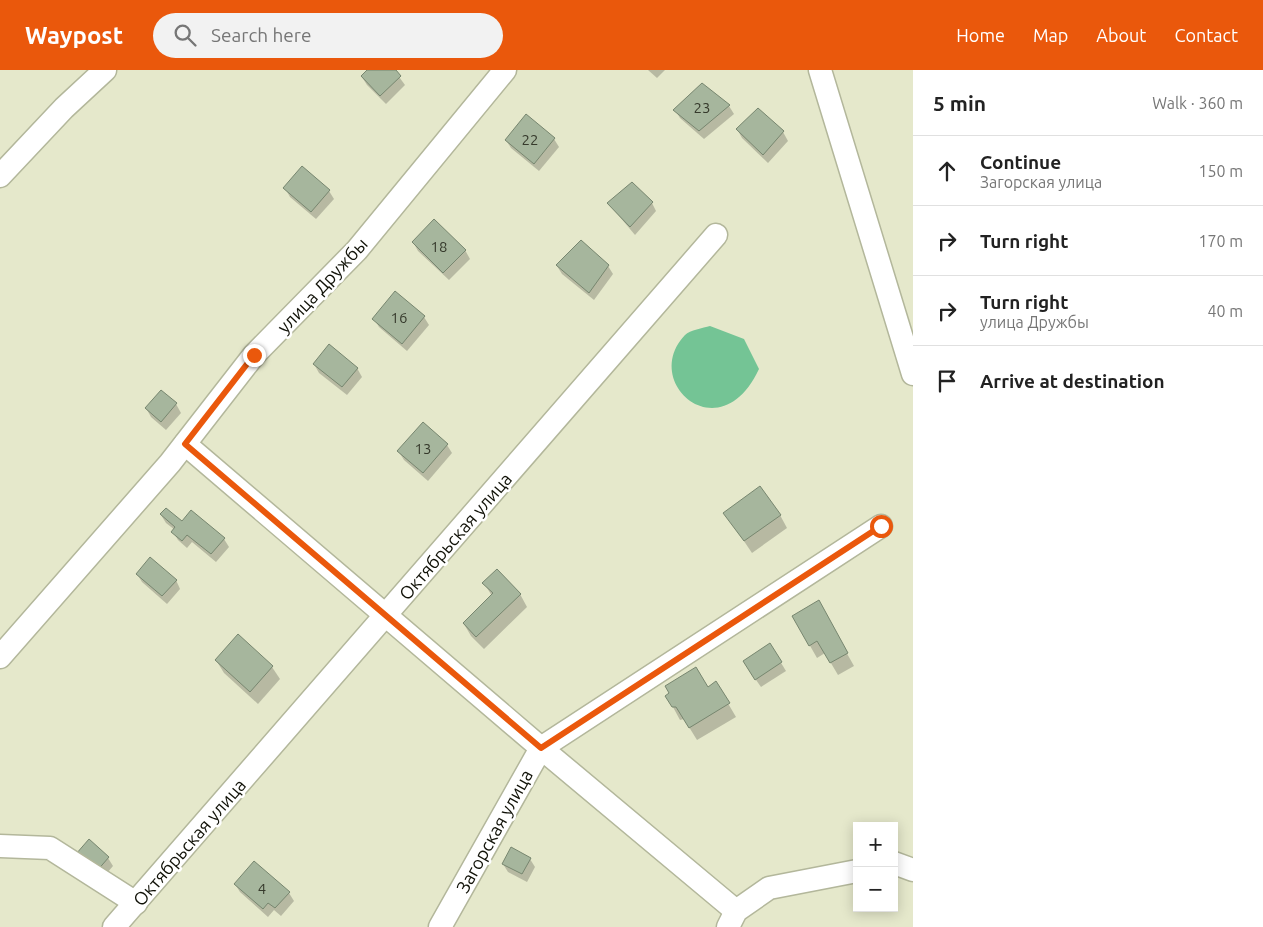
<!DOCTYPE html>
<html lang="en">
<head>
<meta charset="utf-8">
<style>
	body { margin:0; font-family:Ubuntu,sans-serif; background:#f2f2f2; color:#222 }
	.controls { position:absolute; right:15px; bottom:15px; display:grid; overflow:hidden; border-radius:0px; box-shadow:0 2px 12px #0003 }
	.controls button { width:45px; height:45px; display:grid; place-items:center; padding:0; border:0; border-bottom:1px solid #e0e0e0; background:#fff; color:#222; font:25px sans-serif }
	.stop { position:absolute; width:15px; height:15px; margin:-11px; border:4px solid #ea580c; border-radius:50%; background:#fff }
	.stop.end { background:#ea580c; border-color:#fff; box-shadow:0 1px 5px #0008 }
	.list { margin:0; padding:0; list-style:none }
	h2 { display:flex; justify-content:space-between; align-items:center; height:65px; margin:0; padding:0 20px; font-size:21px }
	h2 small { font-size:16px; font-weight:400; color:#767676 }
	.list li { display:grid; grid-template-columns:32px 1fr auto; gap:15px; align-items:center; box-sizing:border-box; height:70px; padding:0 20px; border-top:1px solid #e0e0e0 }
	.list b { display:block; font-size:19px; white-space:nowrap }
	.list p { margin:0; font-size:16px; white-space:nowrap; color:#767676 }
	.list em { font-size:16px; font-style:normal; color:#767676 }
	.icon { flex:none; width:28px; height:28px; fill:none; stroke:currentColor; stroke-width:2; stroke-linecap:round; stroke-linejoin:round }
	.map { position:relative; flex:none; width:913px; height:857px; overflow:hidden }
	header { display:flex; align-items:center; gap:30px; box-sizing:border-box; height:70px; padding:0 25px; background:#ea580c; color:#fff }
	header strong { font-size:24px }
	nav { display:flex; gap:28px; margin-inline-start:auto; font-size:18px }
	.search { width:350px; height:45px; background:#f2f2f2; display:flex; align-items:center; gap:12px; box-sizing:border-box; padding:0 18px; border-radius:28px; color:#767676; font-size:19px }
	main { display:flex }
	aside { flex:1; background:#fff }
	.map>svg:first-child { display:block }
	.water { fill:#74c495 }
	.shadow { fill:#0003 }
	.building { fill:#a6b69d; stroke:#77866f }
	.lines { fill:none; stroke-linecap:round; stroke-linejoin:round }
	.minor-casing { stroke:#b3b79b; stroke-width:25 }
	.minor { stroke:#fff; stroke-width:22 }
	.route { stroke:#ea580c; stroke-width:6 }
	.labels { text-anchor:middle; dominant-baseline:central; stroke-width:5; stroke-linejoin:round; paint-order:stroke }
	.number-label { font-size:15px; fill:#363a2c }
	.street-label { font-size:18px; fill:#101107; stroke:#fff }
</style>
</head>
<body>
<header>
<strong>Waypost</strong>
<div class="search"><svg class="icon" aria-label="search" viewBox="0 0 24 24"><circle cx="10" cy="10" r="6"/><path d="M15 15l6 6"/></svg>Search here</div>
<nav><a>Home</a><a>Map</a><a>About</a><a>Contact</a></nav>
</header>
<main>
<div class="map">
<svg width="913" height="857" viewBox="0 0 913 857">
	<rect width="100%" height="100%" fill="#e5e8cb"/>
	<path class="water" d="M710 256 744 269 759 299C720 383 640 312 685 265 690 260 703 258 710 256Z"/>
	<g class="shadow">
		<polygon points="369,0 394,0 405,15 386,34 367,15 362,7"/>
		<polygon points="648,0 665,0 657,8"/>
		<polygon points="702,14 729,36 734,44 704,69 680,48 675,40"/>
		<polygon points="758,40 783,62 788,71 768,93 742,68 737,59"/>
		<polygon points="554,69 559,77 539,101 511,78 506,70"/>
		<polygon points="285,118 329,121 334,129 316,149 290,127"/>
		<polygon points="608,133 652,133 656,141 635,165"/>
		<polygon points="413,172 465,180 470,189 449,210 418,181"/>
		<polygon points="557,196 608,196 613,204 594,230 562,204"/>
		<polygon points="424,247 429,255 407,281 379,257 374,249"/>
		<polygon points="314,294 357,298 362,307 347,325 319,303"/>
		<polygon points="161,321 176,334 181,343 166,360 151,347 146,338"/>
		<polygon points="447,375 452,383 428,411 404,390 399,382"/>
		<polygon points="725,443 780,445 787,458 752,483"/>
		<polygon points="161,445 224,469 229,477 216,492 192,472 187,478 178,470 173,462 175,460 166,453"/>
		<polygon points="137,504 176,510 180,519 167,534 142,512"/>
		<polygon points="484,513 520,524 527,537 484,579 471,566 464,554 492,526"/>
		<polygon points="818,532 854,596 838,605 825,583 817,588 793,546"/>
		<polygon points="770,575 786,601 761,617 749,600"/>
		<polygon points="216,590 272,597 280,609 258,634 224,603"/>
		<polygon points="716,613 736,647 697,670 684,649 680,650 667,626 707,618"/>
		<polygon points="89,771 108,788 113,796 101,810"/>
		<polygon points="530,789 535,797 527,812 508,802 503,794"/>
		<polygon points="235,814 289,823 294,831 281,846 274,840 268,847 240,822"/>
	</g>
	<g class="building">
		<polygon points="367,0 396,0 401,6 380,26 361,6"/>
		<polygon points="702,13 730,35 699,61 673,40"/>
		<polygon points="758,38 784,61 763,85 736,59"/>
		<polygon points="526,44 555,68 534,94 505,70"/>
		<polygon points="302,96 330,120 311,142 283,118"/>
		<polygon points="632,112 653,132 630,157 607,133"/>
		<polygon points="434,149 466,180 443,203 412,172"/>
		<polygon points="581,170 609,195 589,223 556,195"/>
		<polygon points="395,221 425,246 402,274 372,249"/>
		<polygon points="329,274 358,298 342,317 313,294"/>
		<polygon points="161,320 177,333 161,352 145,338"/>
		<polygon points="423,352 448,374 423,403 397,381"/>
		<polygon points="760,416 781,445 744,471 723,443"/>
		<polygon points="166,438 182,451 191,440 225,468 211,484 187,465 182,471 171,462 175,457 160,444"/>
		<polygon points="150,487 177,510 162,526 136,504"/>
		<polygon points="497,499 521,524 476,567 463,553 493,523 482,513"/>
		<polygon points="819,530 848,583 830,593 817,571 809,576 792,546"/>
		<polygon points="238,564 273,596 250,622 215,590"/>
		<polygon points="770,573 782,592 755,610 743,591"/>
		<polygon points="696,597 708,617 716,611 730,633 689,658 676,637 672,637 665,626 669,623 665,616"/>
		<polygon points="89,769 109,787 96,802 76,784"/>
		<polygon points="511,777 531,788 522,804 502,794"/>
		<polygon points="254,791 290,822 275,838 268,833 263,839 234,814"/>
	</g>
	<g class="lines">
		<defs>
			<g id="minor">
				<polyline points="820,0 913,304"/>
				<polyline points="0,106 64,38 105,0"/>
				<polyline points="185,374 541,678 736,841"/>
				<polyline points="0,587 170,393 254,285 357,180 505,0"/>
				<polyline points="0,776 50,778 136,833"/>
				<polyline points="894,793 913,800"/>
				<polyline points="114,857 716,165"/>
				<polyline points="440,857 541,678 881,456"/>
				<polyline points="728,857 736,841 769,818 857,801"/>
			</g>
		</defs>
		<use href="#minor" class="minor-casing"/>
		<use href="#minor" class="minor"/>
	</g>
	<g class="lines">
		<polyline class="route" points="254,285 185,374 541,678 881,456"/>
	</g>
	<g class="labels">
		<g class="number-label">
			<text x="702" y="37">23</text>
			<text x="530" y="69">22</text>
			<text x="439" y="176">18</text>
			<text x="399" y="247">16</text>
			<text x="423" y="378">13</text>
			<text x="262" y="818">4</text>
		</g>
		<g class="street-label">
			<text transform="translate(322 215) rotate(-47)">улица Дружбы</text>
			<text transform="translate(455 466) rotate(-49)">Октябрьская улица</text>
			<text transform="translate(494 761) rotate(-61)">Загорская улица</text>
			<text transform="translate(189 772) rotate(-49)">Октябрьская улица</text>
		</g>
	</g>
</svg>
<div class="controls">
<button>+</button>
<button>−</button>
</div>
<div class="stop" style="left:881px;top:456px"></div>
<div class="stop end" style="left:254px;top:285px"></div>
</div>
<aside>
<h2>5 min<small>Walk · 360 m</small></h2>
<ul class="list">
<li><svg class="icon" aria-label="ahead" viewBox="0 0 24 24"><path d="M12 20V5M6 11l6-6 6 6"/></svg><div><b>Continue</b><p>Загорская улица</p></div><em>150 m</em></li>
<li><svg class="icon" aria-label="right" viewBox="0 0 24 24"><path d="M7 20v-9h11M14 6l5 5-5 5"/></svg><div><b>Turn right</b></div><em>170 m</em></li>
<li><svg class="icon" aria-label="right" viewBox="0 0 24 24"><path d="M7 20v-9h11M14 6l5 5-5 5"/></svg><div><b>Turn right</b><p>улица Дружбы</p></div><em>40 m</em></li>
<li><svg class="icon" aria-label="arrive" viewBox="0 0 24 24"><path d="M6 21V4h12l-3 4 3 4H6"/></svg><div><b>Arrive at destination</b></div></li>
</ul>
</aside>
</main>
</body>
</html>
